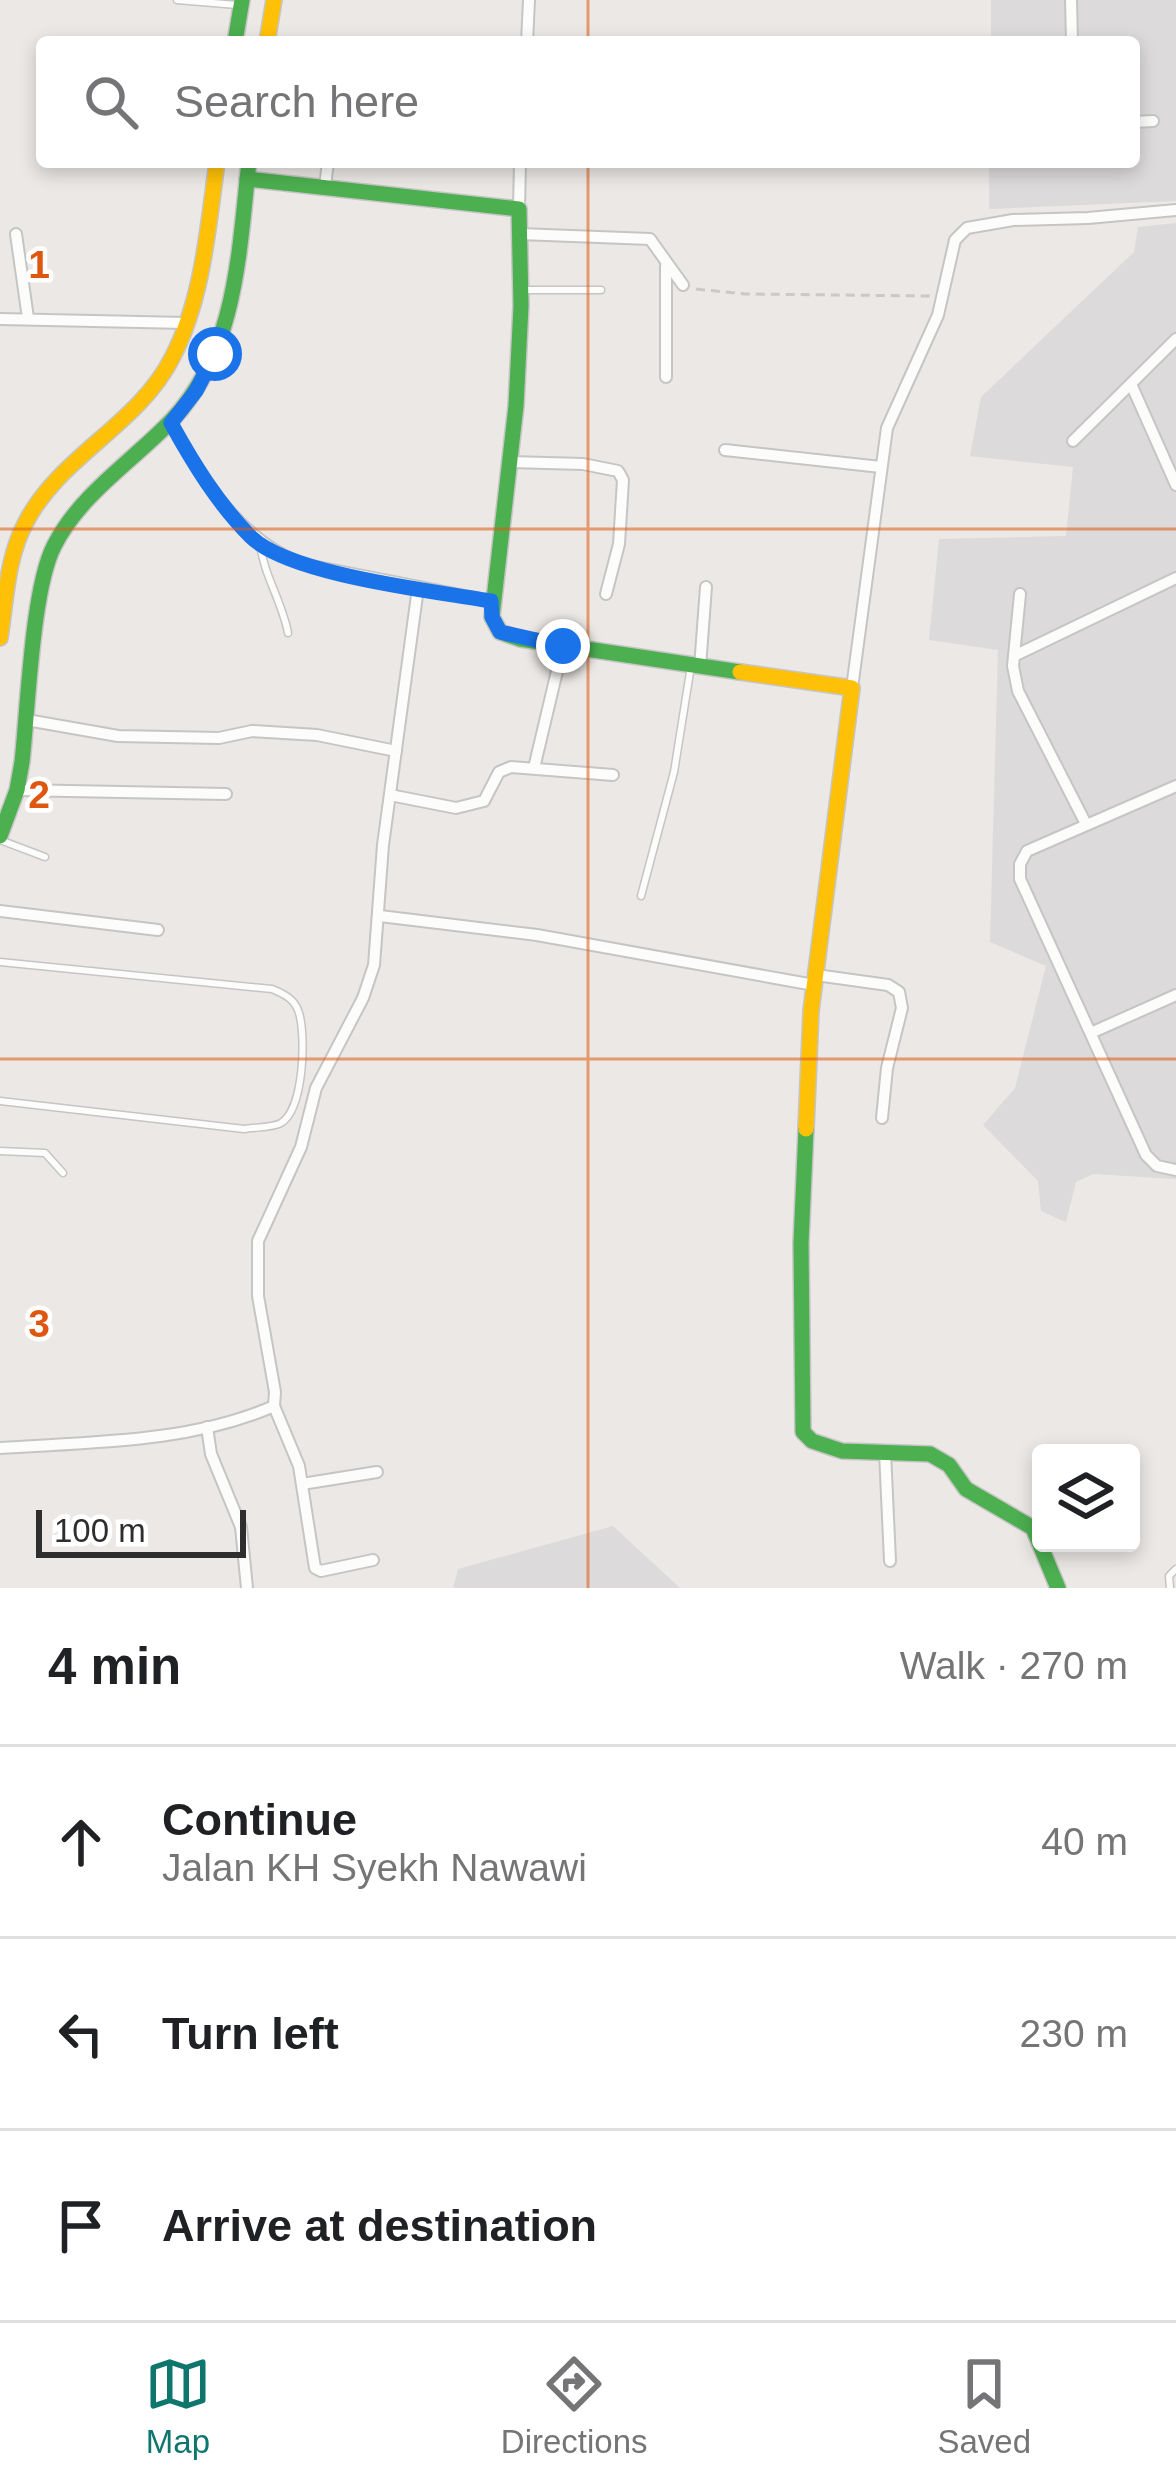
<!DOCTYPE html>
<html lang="en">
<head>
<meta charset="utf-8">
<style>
	body { margin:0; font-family:Arial,sans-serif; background:#f2f2f2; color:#202124 }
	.controls { position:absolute; right:36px; bottom:36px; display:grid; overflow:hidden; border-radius:12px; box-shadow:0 6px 18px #0003 }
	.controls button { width:108px; height:108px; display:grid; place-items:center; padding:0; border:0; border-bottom:3px solid #e0e0e0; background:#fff; color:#202124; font:60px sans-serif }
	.scale { position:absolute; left:36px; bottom:30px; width:210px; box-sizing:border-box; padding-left:12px; border:6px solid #2e2e2e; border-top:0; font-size:33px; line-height:42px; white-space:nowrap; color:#2e2e2e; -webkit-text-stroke:9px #fff; paint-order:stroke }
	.stop { position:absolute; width:36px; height:36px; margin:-27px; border:9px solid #1a73e8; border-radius:50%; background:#fff }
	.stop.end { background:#1a73e8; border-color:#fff; box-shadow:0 3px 12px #0008 }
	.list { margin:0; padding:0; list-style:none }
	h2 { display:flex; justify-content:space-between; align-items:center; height:156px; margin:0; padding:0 48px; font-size:51px }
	h2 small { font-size:39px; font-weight:400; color:#757577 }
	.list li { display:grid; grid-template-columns:78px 1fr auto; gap:36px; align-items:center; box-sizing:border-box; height:192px; padding:0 48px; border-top:3px solid #e0e0e0 }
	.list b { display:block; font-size:45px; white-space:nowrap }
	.list p { margin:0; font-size:39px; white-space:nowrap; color:#757577 }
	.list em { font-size:39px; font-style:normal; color:#757577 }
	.icon { flex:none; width:66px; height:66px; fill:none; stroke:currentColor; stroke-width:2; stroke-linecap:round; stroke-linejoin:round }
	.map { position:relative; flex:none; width:1176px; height:1588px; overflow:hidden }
	.search { position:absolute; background:#fff; box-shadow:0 6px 18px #0003; left:36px; right:36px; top:36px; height:132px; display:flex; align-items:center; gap:30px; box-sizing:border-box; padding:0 42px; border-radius:12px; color:#757577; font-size:45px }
	.sheet { height:732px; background:#fff }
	nav { display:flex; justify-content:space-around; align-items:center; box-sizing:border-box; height:168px; border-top:3px solid #e0e0e0; background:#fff; font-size:33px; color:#757577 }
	nav a { display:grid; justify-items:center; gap:6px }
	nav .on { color:#0f766e }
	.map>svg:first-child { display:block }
	.industrial { fill:#dcdadb }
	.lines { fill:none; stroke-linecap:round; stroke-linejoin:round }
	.lane-casing { stroke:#c6c5c5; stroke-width:9 }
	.street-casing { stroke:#c6c5c5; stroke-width:14 }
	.fast-casing { stroke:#c6c5c5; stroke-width:18 }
	.slow-casing { stroke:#c6c5c5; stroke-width:18 }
	.path { stroke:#c9c9c8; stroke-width:3; stroke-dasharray:9 6; stroke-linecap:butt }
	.lane { stroke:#fcfcfb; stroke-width:6 }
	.street { stroke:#fcfcfb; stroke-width:10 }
	.fast { stroke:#4caf50; stroke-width:15 }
	.slow { stroke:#ffc107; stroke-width:15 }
	.route { stroke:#1a73e8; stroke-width:15 }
	.grid { fill:none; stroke:#df570e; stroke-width:3; stroke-opacity:0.55 }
	.grid-label { font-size:39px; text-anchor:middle; font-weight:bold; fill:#df570e; stroke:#fff; stroke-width:9; stroke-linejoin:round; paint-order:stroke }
</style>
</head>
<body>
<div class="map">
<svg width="1176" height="1588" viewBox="0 0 1176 1588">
	<rect width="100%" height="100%" fill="#ebe8e5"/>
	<g class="industrial">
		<polygon points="991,0 1176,0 1176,201 989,209 989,162 1134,162 1134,42 991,42"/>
		<polygon points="1176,223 1176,1179 1093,1174 1076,1182 1066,1222 1041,1211 1038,1181 983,1125 1015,1088 1046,966 990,942 998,650 929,640 939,539 1066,536 1073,467 970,456 981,397 1134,252 1138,227"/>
		<polygon points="613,1526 680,1588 453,1588 458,1569"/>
	</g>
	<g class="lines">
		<defs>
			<g id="lane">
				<polyline points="177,0 237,5"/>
				<polyline points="524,290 601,290"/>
				<path d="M260 544C264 576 282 601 288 633"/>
				<polyline points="0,840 45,857"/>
				<polyline points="641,896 674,772 691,666"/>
				<path d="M0 962 272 989C284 994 295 999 299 1013 306 1036 304 1109 281 1123 272 1128 255 1127 244 1129L0 1101"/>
				<polyline points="0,1151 45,1153 63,1173"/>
				<polyline points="1170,1588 1169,1576 1176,1569"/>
			</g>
			<g id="street">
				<polyline points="1071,0 1072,42"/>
				<polyline points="527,42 529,0"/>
				<polyline points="1134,122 1153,121"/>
				<polyline points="325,186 328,162"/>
				<polyline points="519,209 520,162"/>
				<polyline points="16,234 28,318"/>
				<polyline points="520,234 650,239 683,285"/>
				<polyline points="666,266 666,377"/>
				<polyline points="0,319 186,323"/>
				<polyline points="1131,384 1176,485"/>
				<path d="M171 423C203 480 238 539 302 564L491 601"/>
				<polyline points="1073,441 1176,339"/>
				<polyline points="725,450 881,467"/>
				<polyline points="510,462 583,464 618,471 623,480 619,544 606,594"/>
				<polyline points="1020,594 1013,666 1018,691 1086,824"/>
				<polyline points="1014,656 1176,578"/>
				<polyline points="700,667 706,587"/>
				<polyline points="852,688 887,428 938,315 955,240 967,228 1013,220 1088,218 1176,210"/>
				<polyline points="27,720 118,736 219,738 252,731 317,735 396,751"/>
				<polyline points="534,768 563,646"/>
				<polyline points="1176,786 1027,851 1020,864 1020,879 1146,1155 1157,1166 1176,1170"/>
				<polyline points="17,790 226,794"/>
				<polyline points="390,795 456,808 484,801 499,772 511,767 613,775"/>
				<polyline points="0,911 158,930"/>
				<polyline points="380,916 537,935 814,985"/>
				<polyline points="816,975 888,985 899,992 902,1008 887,1068 882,1118"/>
				<polyline points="1093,1032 1176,995"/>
				<polyline points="274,1406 275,1392 258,1296 258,1241 301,1147 316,1088 363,998 374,965 383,845 418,588"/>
				<polyline points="207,1427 211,1454 241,1527 247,1588"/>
				<path d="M0 1448C90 1442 190 1443 274 1406L299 1466 315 1568 321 1571 373 1560"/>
				<polyline points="885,1452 890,1561"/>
				<polyline points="302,1484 377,1472"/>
			</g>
			<g id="fast">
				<polyline points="235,42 242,0"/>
				<polyline points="247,179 519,209 521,306 516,406 492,617 500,632 520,639 740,672"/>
				<path d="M0 836 17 790 22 762C28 708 32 589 54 546 80 494 133 461 172 420 237 351 239 250 249 162"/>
				<polyline points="806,1129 801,1243 803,1432 812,1441 842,1451 930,1454 949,1465 966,1489 1033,1528 1058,1588"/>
			</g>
			<g id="slow">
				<polyline points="267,42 274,0"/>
				<path d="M0 638C6 599 7 557 26 522 60 456 138 425 172 358 203 299 208 227 217 162"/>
				<polyline points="740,672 852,688 811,1011 806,1129"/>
			</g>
		</defs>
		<use href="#lane" class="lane-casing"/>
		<use href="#street" class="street-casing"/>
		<use href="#fast" class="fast-casing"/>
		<use href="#slow" class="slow-casing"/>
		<polyline class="path" points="696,289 745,294 932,296"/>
		<use href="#lane" class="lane"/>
		<use href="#street" class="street"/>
		<use href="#fast" class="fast"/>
		<use href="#slow" class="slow"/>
	</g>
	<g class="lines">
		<path class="route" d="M215 354 196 391 171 423C193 463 218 504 251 537 290 575 434 591 491 601L492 617 500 632 563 646"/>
	</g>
	<path class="grid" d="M588 0V42M588 162V1588M0 529H1176M0 1059H1176"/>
	<g class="grid-label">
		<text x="39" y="278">1</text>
		<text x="39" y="808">2</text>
		<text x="39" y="1337">3</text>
	</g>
</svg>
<div class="controls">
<button><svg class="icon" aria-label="layers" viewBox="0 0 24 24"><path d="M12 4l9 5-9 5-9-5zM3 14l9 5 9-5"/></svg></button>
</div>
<div class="scale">100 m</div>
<div class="stop" style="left:215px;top:354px"></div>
<div class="stop end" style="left:563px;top:646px"></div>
<div class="search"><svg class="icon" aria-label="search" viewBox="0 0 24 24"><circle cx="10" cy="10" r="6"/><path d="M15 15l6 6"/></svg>Search here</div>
</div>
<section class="sheet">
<h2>4 min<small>Walk · 270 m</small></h2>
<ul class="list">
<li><svg class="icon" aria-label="ahead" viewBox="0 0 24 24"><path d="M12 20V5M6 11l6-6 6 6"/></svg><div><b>Continue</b><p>Jalan KH Syekh Nawawi</p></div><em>40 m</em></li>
<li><svg class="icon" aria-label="left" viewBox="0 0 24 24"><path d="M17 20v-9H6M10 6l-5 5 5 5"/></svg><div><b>Turn left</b></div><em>230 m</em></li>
<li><svg class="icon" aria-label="arrive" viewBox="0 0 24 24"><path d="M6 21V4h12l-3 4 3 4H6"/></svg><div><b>Arrive at destination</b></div></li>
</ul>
</section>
<nav>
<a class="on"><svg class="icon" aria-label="map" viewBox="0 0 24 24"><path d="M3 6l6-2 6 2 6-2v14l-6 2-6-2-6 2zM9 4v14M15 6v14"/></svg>Map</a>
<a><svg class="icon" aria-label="directions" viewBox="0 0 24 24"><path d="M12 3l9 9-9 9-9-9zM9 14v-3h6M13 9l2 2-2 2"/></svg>Directions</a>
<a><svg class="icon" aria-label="saved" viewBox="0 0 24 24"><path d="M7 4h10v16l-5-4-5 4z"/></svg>Saved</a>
</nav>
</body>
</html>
